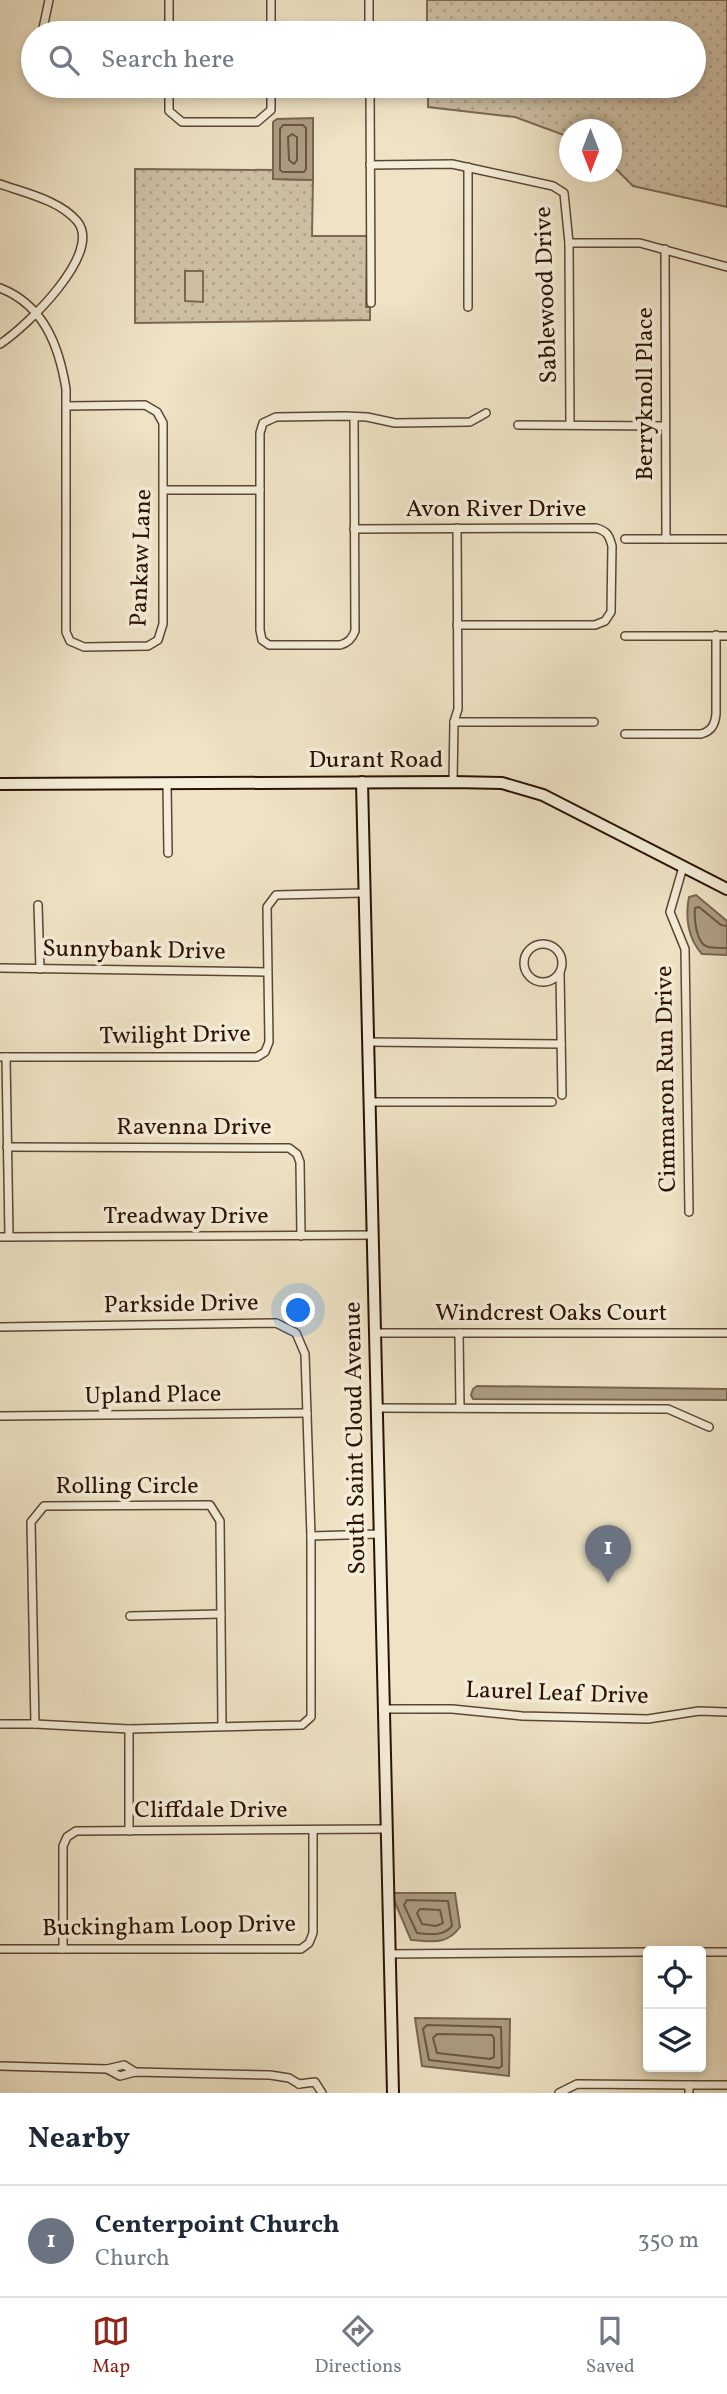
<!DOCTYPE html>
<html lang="en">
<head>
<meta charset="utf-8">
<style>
	body { margin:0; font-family:Vollkorn,serif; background:#f6f6f7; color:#1f2937 }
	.controls { position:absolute; right:21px; bottom:21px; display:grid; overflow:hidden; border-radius:7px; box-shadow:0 4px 10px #0003 }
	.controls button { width:63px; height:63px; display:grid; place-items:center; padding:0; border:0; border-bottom:2px solid #e0e1e3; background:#fff; color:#1f2937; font:35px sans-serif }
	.compass { position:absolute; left:559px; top:119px; width:63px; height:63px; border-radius:50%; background:#fff; box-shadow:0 4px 10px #0003; rotate:180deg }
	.you { position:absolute; left:299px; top:1311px; width:24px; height:24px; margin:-18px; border:5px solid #fff; border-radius:50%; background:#1a73e8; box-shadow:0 0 0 10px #1a73e833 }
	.badge { display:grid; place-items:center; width:46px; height:46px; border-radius:50%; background:#8f2418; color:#fff; font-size:23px; font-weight:700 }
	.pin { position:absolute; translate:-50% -58px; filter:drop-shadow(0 2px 4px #0008) }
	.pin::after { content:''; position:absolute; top:37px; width:24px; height:21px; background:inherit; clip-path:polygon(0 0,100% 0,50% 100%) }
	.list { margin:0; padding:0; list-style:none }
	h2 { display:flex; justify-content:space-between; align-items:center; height:91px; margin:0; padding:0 28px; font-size:30px }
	h2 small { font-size:23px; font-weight:400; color:#747a83 }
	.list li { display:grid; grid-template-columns:46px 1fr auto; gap:21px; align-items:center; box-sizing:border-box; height:112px; padding:0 28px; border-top:2px solid #e0e1e3 }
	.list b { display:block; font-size:26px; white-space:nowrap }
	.list p { margin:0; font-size:23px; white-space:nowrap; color:#747a83 }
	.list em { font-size:23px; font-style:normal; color:#747a83 }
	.icon { flex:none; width:38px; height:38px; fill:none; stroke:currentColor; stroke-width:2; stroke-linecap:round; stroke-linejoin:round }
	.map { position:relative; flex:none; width:727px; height:2093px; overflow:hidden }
	.search { position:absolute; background:#fff; box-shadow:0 4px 10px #0003; left:21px; right:21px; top:21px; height:77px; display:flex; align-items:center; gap:18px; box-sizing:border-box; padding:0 24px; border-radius:38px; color:#747a83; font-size:26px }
	.sheet { height:203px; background:#fff }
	nav { display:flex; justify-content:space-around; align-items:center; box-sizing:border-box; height:98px; border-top:2px solid #e0e1e3; background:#fff; font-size:19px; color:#747a83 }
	nav a { display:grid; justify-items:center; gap:4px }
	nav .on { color:#8f2418 }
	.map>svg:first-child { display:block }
	.green { fill:url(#green-dots); stroke:#7c6853; stroke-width:2 }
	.pitch { fill:#cdbfa4; stroke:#7c6853; stroke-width:2 }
	.water { fill:#ac9c83; stroke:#79644f; stroke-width:2 }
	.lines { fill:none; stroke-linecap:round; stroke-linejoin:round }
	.shore { stroke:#6c5642; stroke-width:2 }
	.street-casing { stroke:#5c4633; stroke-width:10 }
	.secondary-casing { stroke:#2c1102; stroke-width:14 }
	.street { stroke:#f4edd9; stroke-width:7 }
	.secondary { stroke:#f4edd9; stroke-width:10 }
	.labels { text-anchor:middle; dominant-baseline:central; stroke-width:7; stroke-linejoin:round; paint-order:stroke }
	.street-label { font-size:24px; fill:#2c1102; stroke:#f4edd9 }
</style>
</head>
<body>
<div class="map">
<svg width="727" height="2093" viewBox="0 0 727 2093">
	<defs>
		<pattern id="green-dots" width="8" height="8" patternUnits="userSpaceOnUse" patternTransform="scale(1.75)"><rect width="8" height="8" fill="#cdbfa4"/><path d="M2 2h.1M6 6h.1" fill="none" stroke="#b0a38c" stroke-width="1.8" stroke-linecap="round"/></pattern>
	</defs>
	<rect width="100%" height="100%" fill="#eee3c5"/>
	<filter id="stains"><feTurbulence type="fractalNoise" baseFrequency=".00286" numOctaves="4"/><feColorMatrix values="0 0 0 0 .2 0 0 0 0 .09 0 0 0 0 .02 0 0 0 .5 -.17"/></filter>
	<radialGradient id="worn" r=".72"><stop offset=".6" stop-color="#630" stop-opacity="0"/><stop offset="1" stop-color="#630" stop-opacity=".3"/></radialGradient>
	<g class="green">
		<polygon points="427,0 727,0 727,207 633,186 612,165 612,130 570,130 569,137 515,117 428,107 428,86 694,86 694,33 427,33"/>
		<polygon points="135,169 273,170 274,179 313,180 312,236 367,236 366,307 370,307 370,320 135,323"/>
	</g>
	<polygon class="pitch" points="185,271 203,271 203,302 185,301"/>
	<g class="water">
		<polygon points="313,118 313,180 273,179 273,122 277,119"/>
		<path d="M696 895 727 921V955L702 954C688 939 685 917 689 897Z"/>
		<polygon points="477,1386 727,1389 727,1400 473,1399 471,1395 473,1389"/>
		<path d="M391 1893H455L460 1927C446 1946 432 1941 411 1940Z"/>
		<polygon points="415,2018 510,2019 509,2076 422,2066"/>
	</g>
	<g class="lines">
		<g class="shore">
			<polygon points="283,125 303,125 306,128 306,169 304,172 283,172 280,170 280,129"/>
			<polygon points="292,134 297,137 297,160 294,164 289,160 288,137"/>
			<path d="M727 926 721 925 699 907 695 908C694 919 696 944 708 947 714 948 721 948 727 948"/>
			<path d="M407 1900 448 1901 452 1926C443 1937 429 1934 417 1933L404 1905Z"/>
			<polygon points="420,1909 440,1910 443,1923 436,1926 422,1924 417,1913"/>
			<polygon points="427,2025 501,2027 502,2066 499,2068 429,2060 423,2029"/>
			<polygon points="437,2034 492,2035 494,2038 494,2057 490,2059 437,2053 433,2038"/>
		</g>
		<defs>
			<g id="street">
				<polyline points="169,0 169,33"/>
				<polyline points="369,0 369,33"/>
				<polyline points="42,33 49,0"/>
				<polyline points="271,33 271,0"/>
				<polyline points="169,86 169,111 182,122 257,122 271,110 271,86"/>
				<polyline points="370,86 371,303"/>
				<polyline points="370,165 452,164 553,186 564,193 569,243 570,425"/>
				<polyline points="468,167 468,307"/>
				<path d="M0 184C25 193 59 200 77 221 104 253 25 328 0 344"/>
				<polyline points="569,243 640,243 727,267"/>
				<polyline points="665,249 666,539"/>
				<path d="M0 288C44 305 59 346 66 389V632L70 641 84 647 148 646 158 640 163 624V423L157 412 145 405 67 406"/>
				<path d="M354 417 355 631C352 639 348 643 340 645H269L262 640 260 630V433L263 423 276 417 345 416 367 417 395 423 470 422 486 413"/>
				<polyline points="518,425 665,426"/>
				<polyline points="164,490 260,490"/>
				<path d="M354 529 596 528C607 531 609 535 612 546L611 612 605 621 595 625H457"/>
				<polyline points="625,539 727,539"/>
				<polyline points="625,636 727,636"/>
				<polyline points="454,722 594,722"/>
				<path d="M625 734H701C712 731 715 724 716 714V635"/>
				<polyline points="453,782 454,722 458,709 457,528"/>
				<polyline points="167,784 168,853"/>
				<polyline points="683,867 670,912 685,949 689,1212"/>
				<polyline points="38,905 40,969"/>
				<circle cx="543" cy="963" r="19"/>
				<polyline points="0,968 267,972"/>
				<polyline points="560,972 562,1095"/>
				<polyline points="369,1042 561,1044"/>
				<polyline points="0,1057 257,1057 265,1052 269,1042 267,907 276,895 363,893"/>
				<polyline points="6,1057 9,1236"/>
				<polyline points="369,1102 552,1102"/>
				<polyline points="7,1147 289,1148 297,1154 300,1162 301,1236"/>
				<polyline points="0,1237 373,1235"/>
				<polyline points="0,1327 276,1323 296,1333 305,1354 311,1536 311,1717 302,1725 129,1729 35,1724 0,1724"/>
				<polyline points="375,1333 727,1333"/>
				<polyline points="459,1333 460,1408"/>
				<polyline points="376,1408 668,1409 709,1427"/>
				<polyline points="0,1416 307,1413"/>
				<polyline points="311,1536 379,1534"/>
				<polyline points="130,1616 221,1614"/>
				<polyline points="385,1709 452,1709 522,1716 648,1719 699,1711 727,1712"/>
				<polyline points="35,1724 31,1522 44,1506 210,1505 220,1521 222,1725"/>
				<polyline points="129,1729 129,1831"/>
				<polyline points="0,1949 301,1949 309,1943 313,1933 313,1831"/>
				<polyline points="63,1949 63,1846 67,1837 76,1831 386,1829"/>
				<polyline points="701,1952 727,1952"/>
				<polyline points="389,1954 648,1952"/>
				<polyline points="0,2066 107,2069 124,2065 135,2072"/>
				<polyline points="107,2069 120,2076 135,2072 270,2075 289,2078 299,2084"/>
				<polyline points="299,2084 315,2082 322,2093"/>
				<polyline points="559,2093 577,2084 689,2085"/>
				<polyline points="689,2093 689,2085 727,2085"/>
			</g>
			<g id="secondary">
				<polyline points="362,782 393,2093"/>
				<polyline points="0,784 453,782 502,783 543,795 727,889"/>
			</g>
		</defs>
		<use href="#street" class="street-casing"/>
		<use href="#secondary" class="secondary-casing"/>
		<use href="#street" class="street"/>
		<use href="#secondary" class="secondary"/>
	</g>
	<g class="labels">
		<g class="street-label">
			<text transform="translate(547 295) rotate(-92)">Sablewood Drive</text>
			<text transform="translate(646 394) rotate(-90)">Berryknoll Place</text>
			<text x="496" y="510">Avon River Drive</text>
			<text transform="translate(142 558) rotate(-88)">Pankaw Lane</text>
			<text x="376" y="761">Durant Road</text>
			<text transform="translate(134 951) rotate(1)">Sunnybank Drive</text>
			<text transform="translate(175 1036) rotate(-1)">Twilight Drive</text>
			<text transform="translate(667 1079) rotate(-91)">Cimmaron Run Drive</text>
			<text x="194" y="1128">Ravenna Drive</text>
			<text x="186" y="1217">Treadway Drive</text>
			<text transform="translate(181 1305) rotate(-1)">Parkside Drive</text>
			<text x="551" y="1314">Windcrest Oaks Court</text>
			<text transform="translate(153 1396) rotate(-1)">Upland Place</text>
			<text transform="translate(356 1438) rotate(-91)">South Saint Cloud Avenue</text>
			<text x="127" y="1487">Rolling Circle</text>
			<text transform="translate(557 1694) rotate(2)">Laurel Leaf Drive</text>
			<text x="211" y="1811">Cliffdale Drive</text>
			<text transform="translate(169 1927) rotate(-1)">Buckingham Loop Drive</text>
		</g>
	</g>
	<rect width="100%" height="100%" filter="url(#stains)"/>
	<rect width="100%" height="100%" fill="url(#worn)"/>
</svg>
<div class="controls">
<button><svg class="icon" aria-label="locate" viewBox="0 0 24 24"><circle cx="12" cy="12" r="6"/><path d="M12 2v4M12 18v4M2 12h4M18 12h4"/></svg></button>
<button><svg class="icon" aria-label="layers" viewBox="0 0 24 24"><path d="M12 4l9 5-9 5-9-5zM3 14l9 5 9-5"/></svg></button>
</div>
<svg class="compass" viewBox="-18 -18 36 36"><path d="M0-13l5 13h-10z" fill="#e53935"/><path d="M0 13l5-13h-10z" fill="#747a83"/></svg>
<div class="you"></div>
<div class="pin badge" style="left:608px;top:1583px;background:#6b7280">1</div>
<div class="search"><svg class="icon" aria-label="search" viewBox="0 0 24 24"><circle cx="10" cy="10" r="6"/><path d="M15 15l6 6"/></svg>Search here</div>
</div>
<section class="sheet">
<h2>Nearby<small></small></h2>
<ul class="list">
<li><span class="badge" style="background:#6b7280">1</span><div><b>Centerpoint Church</b><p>Church</p></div><em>350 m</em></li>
</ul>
</section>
<nav>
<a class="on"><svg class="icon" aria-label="map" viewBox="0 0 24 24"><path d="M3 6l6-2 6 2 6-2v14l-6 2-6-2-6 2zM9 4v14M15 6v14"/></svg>Map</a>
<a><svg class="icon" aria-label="directions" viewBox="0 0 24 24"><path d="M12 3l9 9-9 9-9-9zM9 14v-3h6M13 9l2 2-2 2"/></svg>Directions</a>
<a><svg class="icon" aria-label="saved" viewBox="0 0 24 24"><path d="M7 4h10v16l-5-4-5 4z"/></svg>Saved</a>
</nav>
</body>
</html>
